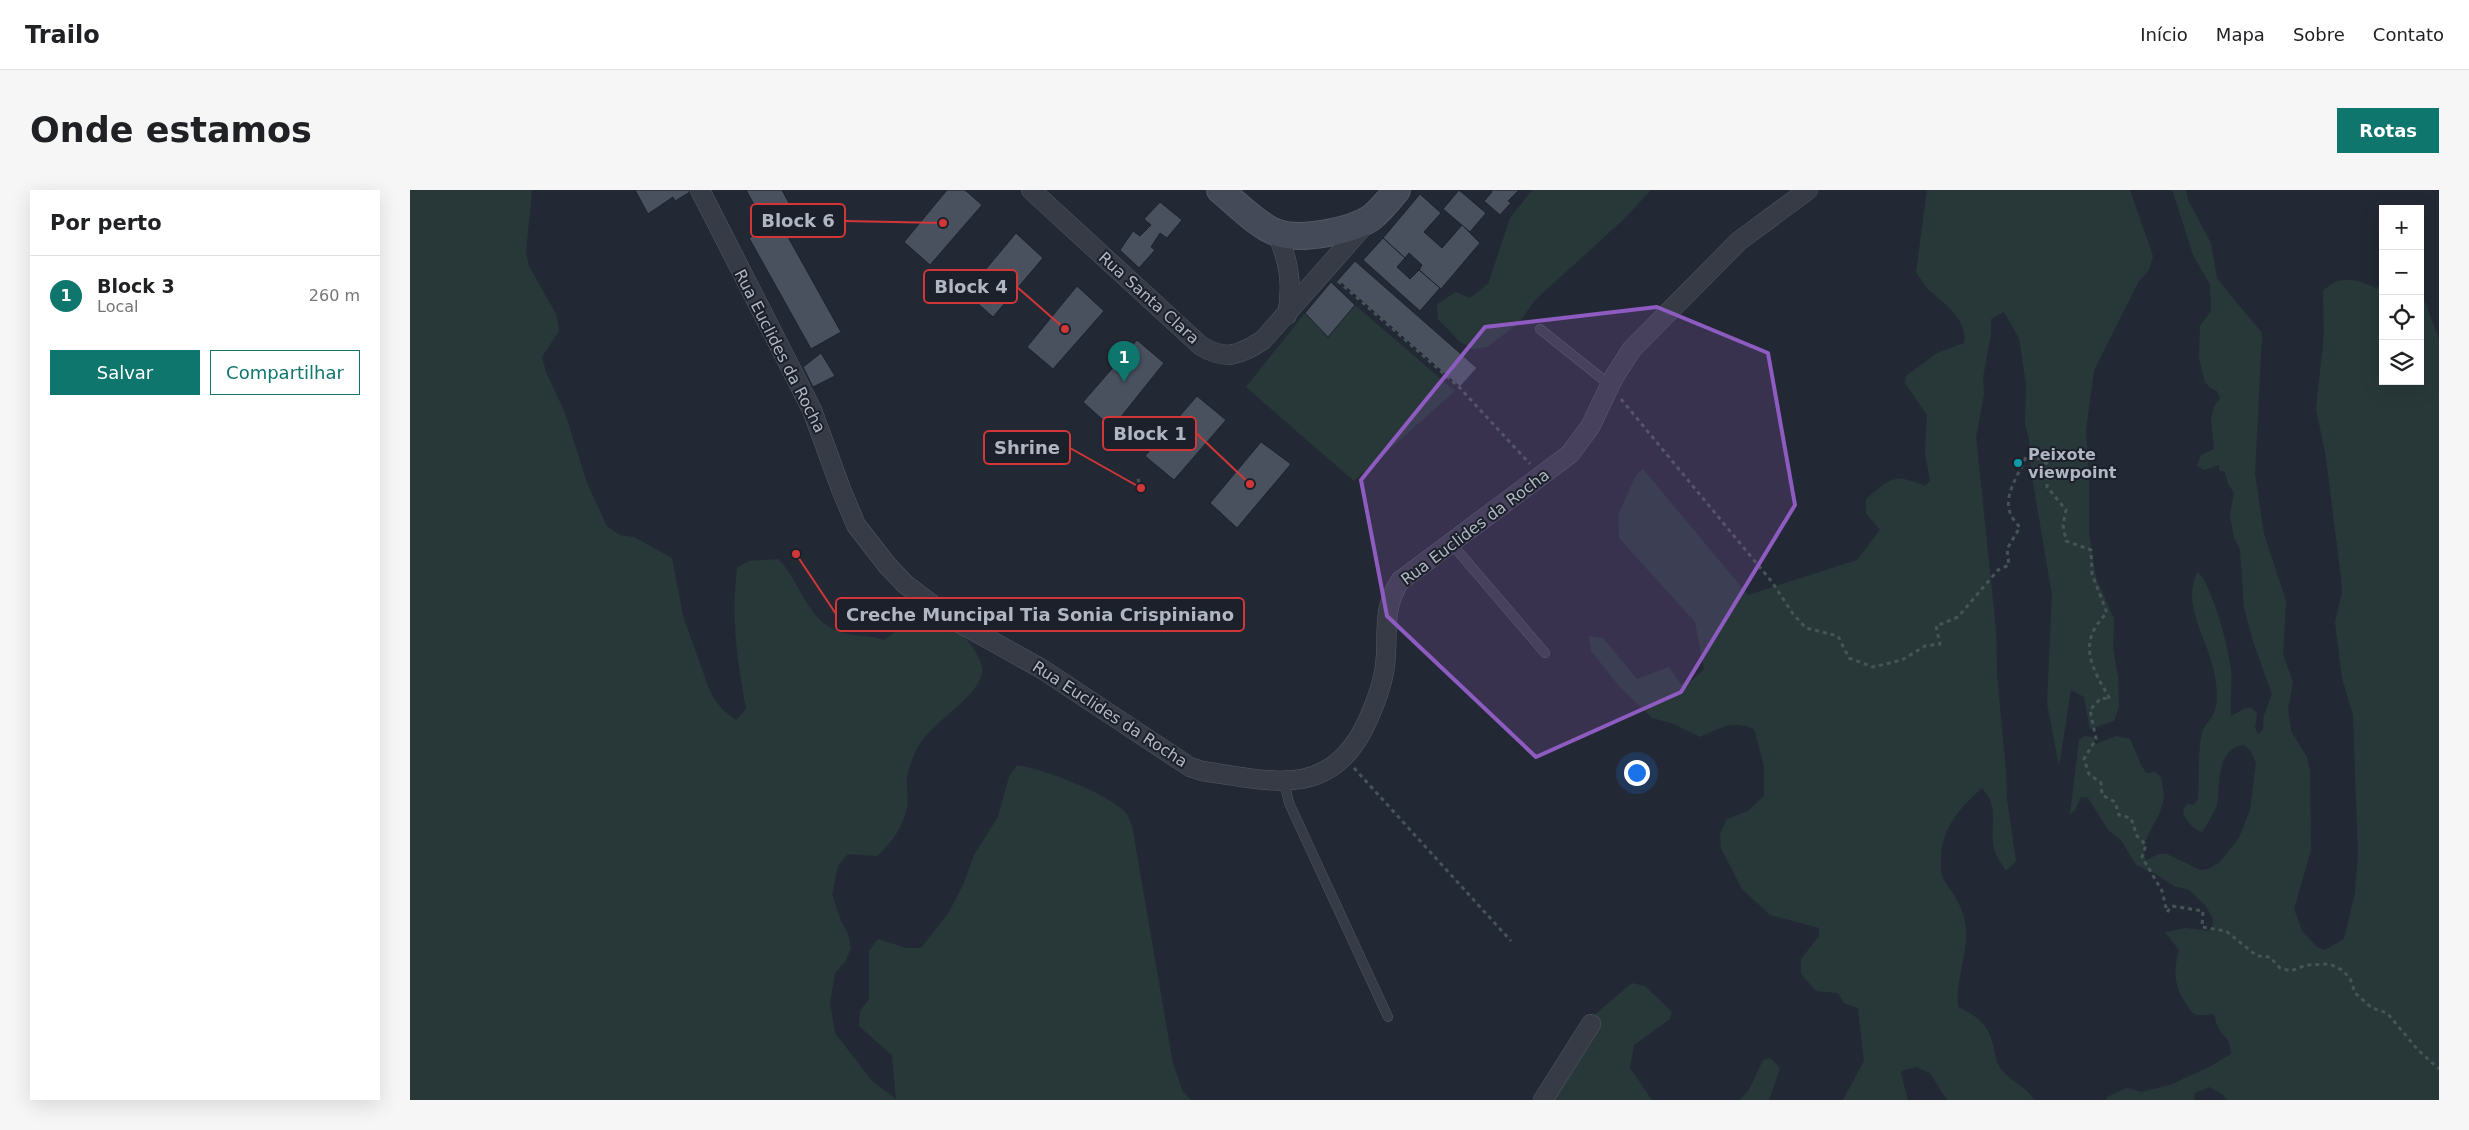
<!DOCTYPE html>
<html lang="pt">
<head>
<meta charset="utf-8">
<style>
	body { margin:0; font-family:"DejaVu Sans",sans-serif; background:#f6f6f6; color:#202124 }
	.controls { position:absolute; right:15px; top:15px; display:grid; overflow:hidden; border-radius:0px; box-shadow:0 5px 20px #0002 }
	.controls button { width:45px; height:45px; display:grid; place-items:center; padding:0; border:0; border-bottom:1px solid #e0e0e0; background:#fff; color:#202124; font:25px sans-serif }
	.you { position:absolute; left:1226px; top:582px; width:18px; height:18px; margin:-12px; border:4px solid #fff; border-radius:50%; background:#1a73e8; box-shadow:0 0 0 8px #1a73e833 }
	.badge { display:grid; place-items:center; width:32px; height:32px; border-radius:50%; background:#0f766e; color:#fff; font-size:16px; font-weight:700 }
	.pin { position:absolute; translate:-50% -41px; filter:drop-shadow(0 1px 2px #0008) }
	.pin::after { content:''; position:absolute; top:26px; width:18px; height:15px; background:inherit; clip-path:polygon(0 0,100% 0,50% 100%) }
	.list { margin:0; padding:0; list-style:none }
	h2 { display:flex; justify-content:space-between; align-items:center; height:65px; margin:0; padding:0 20px; font-size:21px }
	h2 small { font-size:16px; font-weight:400; color:#757577 }
	.list li { display:grid; grid-template-columns:32px 1fr auto; gap:15px; align-items:center; box-sizing:border-box; height:80px; padding:0 20px; border-top:1px solid #e0e0e0 }
	.list b { display:block; font-size:19px; white-space:nowrap }
	.list p { margin:0; font-size:16px; white-space:nowrap; color:#757577 }
	.list em { font-size:16px; font-style:normal; color:#757577 }
	.actions { display:flex; gap:10px; padding:15px 20px }
	.actions a { flex:1; padding:11px 0; border:1px solid #0f766e; border-radius:0px; text-align:center; font-size:18px; color:#0f766e }
	.actions .main { background:#0f766e; color:#fff }
	.icon { flex:none; width:28px; height:28px; fill:none; stroke:currentColor; stroke-width:2; stroke-linecap:round; stroke-linejoin:round }
	.map { position:relative; flex:none; width:2029px; height:910px; overflow:hidden; border-radius:0px }
	header { display:flex; align-items:center; gap:30px; box-sizing:border-box; height:70px; padding:0 25px; background:#fff; border-bottom:1px solid #e0e0e0 }
	header strong { font-size:24px }
	nav { display:flex; gap:28px; margin-inline-start:auto; font-size:18px }
	.intro { display:flex; align-items:center; justify-content:space-between; box-sizing:border-box; height:120px; padding:0 30px }
	h1 { margin:0; font-size:35px }
	.button { padding:12px 22px; border-radius:0px; background:#0f766e; color:#fff; font-size:18px; font-weight:700 }
	main { display:flex; gap:30px; padding:0 30px }
	aside { flex:1; background:#fff; border-radius:0px; box-shadow:0 5px 20px #0002 }
	.map>svg:first-child { display:block }
	.green { fill:#283839 }
	.building { fill:#49505e; stroke:#1d222c }
	.lines { fill:none; stroke-linecap:round; stroke-linejoin:round }
	.lane-casing { stroke:#535963; stroke-width:10 }
	.street-casing { stroke:#535963; stroke-width:20 }
	.secondary-casing { stroke:#535963; stroke-width:28 }
	.path { stroke:#465457; stroke-width:3; stroke-dasharray:4 4; stroke-linecap:butt }
	.lane { stroke:#363b45; stroke-width:9 }
	.street { stroke:#363b45; stroke-width:19 }
	.secondary { stroke:#444a58; stroke-width:26 }
	.marked { fill:#8e5cc0; fill-opacity:0.2; stroke:#8e5cc0; stroke-width:4; stroke-linejoin:round }
	.culture-dot { fill:#0f9aa8; stroke:#1b202a; stroke-width:2 }
	.labels { text-anchor:middle; dominant-baseline:central; stroke-width:4; stroke-linejoin:round; paint-order:stroke }
	.street-label { font-size:16px; fill:#b0b6c2; stroke:#1b202a }
	.poi-label { font-size:16px; font-weight:bold; fill:#b0b6c2; stroke:#1b202a; text-anchor:start }
	.leader { fill:none; stroke:#d23637; stroke-width:2 }
	.callout-dot { fill:#d23637; stroke:#1b202a; stroke-width:2 }
	.callout { fill:#1b202a; stroke:#d23637; stroke-width:2 }
	.callout-label { font-size:18px; text-anchor:middle; font-weight:bold; fill:#b0b6c2 }
</style>
</head>
<body>
<header>
<strong>Trailo</strong>
<nav><a>Início</a><a>Mapa</a><a>Sobre</a><a>Contato</a></nav>
</header>
<div class="intro"><h1>Onde estamos</h1><a class="button">Rotas</a></div>
<main>
<aside>
<h2>Por perto<small></small></h2>
<ul class="list">
<li><span class="badge">1</span><div><b>Block 3</b><p>Local</p></div><em>260 m</em></li>
</ul>
<div class="actions"><a class="main">Salvar</a><a>Compartilhar</a></div>
</aside>
<div class="map">
<svg width="2029" height="910" viewBox="0 0 2029 910">
	<rect width="100%" height="100%" fill="#232934"/>
	<g class="green">
		<path d="M0 0H122L116 62 119 76 147 126 149 141 132 167 136 182 155 223 177 293 197 336 209 345 224 347 262 368 273 426 298 496 304 509 314 521 326 530 336 519C327 467 321 431 327 378L339 371 368 369C389 389 397 429 425 440 440 447 458 444 474 450 498 436 491 422 505 401 524 420 568 451 572 478 575 503 522 532 509 555 504 564 498 578 497 588 496 598 499 608 497 618 492 638 482 653 467 666L438 664 428 676 422 704 431 731 438 744 441 758 435 772 425 783 420 813 425 843 462 891 486 909 482 865 449 836 450 821 459 809V761L468 749 496 758H511L539 722 553 695 564 665 588 627 599 587 607 575C634 579 696 603 715 622 718 625 720 631 722 636L763 874 773 902 781 910H0Z"/>
		<polygon points="1122,0 1241,0 1214,29 1125,110 1108,134 1077,157 1063,159 1050,152 1028,129 1027,114 1046,102 1060,108 1078,94 1100,28"/>
		<path d="M1517 0H1720L1743 66 1739 80 1729 91 1684 180 1676 240 1679 285V343L1686 388 1704 428 1703 458 1708 487 1709 517 1704 531 1680 539 1674 507 1661 500 1649 576 1637 513 1642 405 1621 281 1619 249 1615 234 1616 194 1609 148 1594 122 1581 129V143L1573 188 1574 204 1566 247 1586 440 1587 486 1596 581 1597 610 1606 671 1596 681C1591 673 1583 662 1583 652 1581 629 1589 617 1572 598 1550 618 1532 637 1531 668 1531 675 1530 684 1534 690 1545 707 1555 719 1556 741 1557 767 1545 791 1548 817 1567 826 1578 834 1583 855 1585 861 1585 869 1588 874 1596 890 1616 895 1624 910H1537L1520 883 1506 877 1492 881 1491 884 1498 910H1433L1454 871 1448 818 1434 813 1428 803 1406 801 1391 784V769L1409 746V738L1360 725 1332 699 1311 658 1310 644 1317 629 1338 621 1354 606V576L1344 539C1323 530 1309 538 1290 547L1264 534 1242 528 1209 496 1181 461 1179 446 1193 448 1227 489 1259 477 1271 494H1278L1294 479 1285 432 1209 348 1208 325 1226 285 1233 279 1338 405 1447 370 1470 340 1456 323V309C1482 288 1483 283 1515 296L1520 291 1515 262 1517 225 1495 193 1496 186 1527 163 1554 153C1558 130 1535 114 1520 101 1515 96 1510 88 1506 82Z"/>
		<path d="M1758 0H1776L1778 10 1801 53 1807 89 1852 143 1845 284 1854 344 1876 411 1873 464 1883 492 1878 519 1881 541 1897 567 1900 582 1901 660 1884 719 1892 741 1907 757 1915 760 1934 749 1945 703 1948 664 1943 525 1932 488 1925 432 1932 403 1931 387 1916 267 1906 219 1914 144 1913 101C1931 84 1945 89 1966 98L1973 93V191H2010V107L2016 114 2029 149V910H1817L1812 904 1799 897 1785 903 1784 910H1696L1697 907 1717 898 1731 902 1760 895 1801 876 1821 864C1820 849 1817 850 1809 839 1806 835 1806 828 1804 824 1799 824 1793 826 1788 825 1783 825 1780 820 1777 815 1764 797 1763 781 1769 760L1755 742 1776 738 1798 741 1803 736V729L1796 716 1779 700 1764 696 1746 684 1726 675 1711 650 1699 641 1678 608 1671 607 1665 620 1660 625 1669 550 1675 546 1683 547 1686 554 1706 546 1720 549 1732 577 1737 583 1745 582 1751 587C1752 595 1755 603 1753 611 1750 632 1728 649 1736 670L1749 664H1757L1790 680 1798 679 1810 672 1829 648 1840 620 1846 573 1840 560 1834 555C1806 558 1810 594 1807 615 1806 619 1795 638 1792 642 1782 638 1775 631 1773 620L1777 614 1784 615 1788 609C1790 587 1787 564 1792 543 1794 535 1801 530 1804 523 1810 510 1806 488 1802 474 1795 445 1771 411 1788 382 1803 397 1818 457 1821 479 1822 495 1820 510 1821 526L1834 519 1841 518 1847 523 1845 538 1848 544 1853 540 1854 525 1862 504 1843 451 1834 418 1830 359 1824 348 1820 325 1824 303 1818 294 1815 282 1809 280V275L1794 280 1787 276 1791 265 1804 259 1801 229 1804 217 1810 208 1807 201 1800 198 1795 192 1789 168 1790 136 1801 121 1800 95 1783 65 1763 2Z"/>
		<polygon points="945,115 1045,201 944,291 836,197 895,123 918,147"/>
		<polygon points="1222,793 1235,796 1262,822 1260,829 1224,855 1220,878 1242,910 1144,910 1182,827"/>
		<polygon points="1360,868 1370,878 1359,910 1330,910 1339,900 1353,870"/>
	</g>
	<g class="building">
		<polygon points="225,0 279,0 280,2 265,11 263,7 238,24"/>
		<polygon points="336,0 372,0 393,39 378,47 431,142 401,159 339,48 357,38"/>
		<polygon points="537,0 555,0 572,15 520,75 494,52"/>
		<polygon points="1049,0 1076,23 1060,42 1033,19"/>
		<polygon points="1081,0 1109,0 1098,11 1101,13 1090,25 1074,11 1082,2"/>
		<polygon points="1010,4 1031,23 1014,42 1032,58 1052,35 1070,53 1031,99 1009,80 1012,75 999,63 995,68 973,48"/>
		<polygon points="750,12 772,30 757,48 750,43 741,57 745,60 729,78 710,60 723,41 730,46 741,35 734,29"/>
		<polygon points="606,43 633,68 583,127 556,103"/>
		<polygon points="973,48 995,68 987,77 1000,89 1009,80 1030,98 1010,121 953,70"/>
		<polygon points="945,71 1067,178 1050,197 928,90"/>
		<polygon points="921,92 945,115 918,147 895,123"/>
		<polygon points="667,96 694,121 643,179 617,157"/>
		<polygon points="727,150 754,173 702,238 673,212"/>
		<polygon points="411,163 425,186 403,197 393,177"/>
		<polygon points="787,206 816,230 764,290 735,266"/>
		<polygon points="851,252 881,274 827,338 800,313"/>
	</g>
	<g class="lines">
		<defs>
			<g id="lane">
				<polyline points="1130,139 1200,195"/>
				<polyline points="1041,353 1135,463"/>
				<polyline points="874,591 879,613 978,827"/>
			</g>
			<g id="street">
				<path d="M290 0 402 220 431 299 446 335 477 375 495 394 537 426 632 479 780 577 792 581C857 590 916 610 953 540 963 520 972 498 975 476 979 443 971 421 990 391L1160 264 1180 237 1204 187 1222 159 1329 51 1398 0"/>
				<path d="M621 0 791 156C816 171 830 165 853 150L959 30"/>
				<path d="M867 43C879 72 883 95 877 125"/>
				<polyline points="1133,910 1181,834"/>
			</g>
			<path id="secondary" d="M810 0C825 12 850 38 868 43 891 51 941 41 961 28 971 20 979 10 987 0"/>
		</defs>
		<use href="#lane" class="lane-casing"/>
		<use href="#street" class="street-casing"/>
		<use href="#secondary" class="secondary-casing"/>
		<g class="path">
			<polyline points="928,91 1049,197 1120,274"/>
			<path d="M1211 209 1362 392 1383 424 1396 438 1428 446 1439 468 1463 477 1492 470 1515 456 1530 454 1526 436 1548 427 1588 380 1599 375 1597 359 1610 337C1586 314 1605 293 1616 267L1632 269 1638 275 1637 297 1656 320 1653 335 1656 351 1681 360 1682 384 1697 423C1666 453 1682 478 1700 509L1691 508 1680 520 1686 549 1674 569 1679 584 1691 593 1692 605 1705 612 1709 625 1721 628 1727 646 1736 655 1732 667 1752 701 1757 722 1762 716 1793 721 1792 737 1816 741 1847 766 1860 767 1870 778 1881 781 1896 775 1920 774 1932 780 1940 788 1945 803 1962 818 1977 823 2008 860 2029 879"/>
			<polyline points="728,289 730,296"/>
			<polyline points="944,578 1101,751"/>
		</g>
		<use href="#lane" class="lane"/>
		<use href="#street" class="street"/>
		<use href="#secondary" class="secondary"/>
	</g>
	<path class="marked" d="M1247 117 1358 163 1385 315 1271 502 1126 567 977 426 951 290 1075 137Z"/>
	<circle class="culture-dot" cx="1608" cy="273" r="5"/>
	<g class="labels">
		<g class="street-label">
			<text transform="translate(739 108) rotate(42)">Rua Santa Clara</text>
			<text transform="translate(370 161) rotate(63)">Rua Euclides da Rocha</text>
			<text transform="translate(1065 337) rotate(-37)">Rua Euclides da Rocha</text>
			<text transform="translate(700 524) rotate(33)">Rua Euclides da Rocha</text>
		</g>
		<g class="poi-label">
			<text x="1618" y="264">Peixote<tspan x="1618" dy="18">viewpoint</tspan></text>
		</g>
	</g>
	<path class="leader" d="M533 33L435 31M655 139L607 97M840 294L786 243M731 298L660 258M386 364L426 424"/>
	<g class="callout-dot">
		<circle cx="533" cy="33" r="5"/>
		<circle cx="655" cy="139" r="5"/>
		<circle cx="840" cy="294" r="5"/>
		<circle cx="731" cy="298" r="5"/>
		<circle cx="386" cy="364" r="5"/>
	</g>
	<g class="callout">
		<rect x="341" y="14" width="94" height="33" rx="5"/>
		<rect x="514" y="80" width="93" height="33" rx="5"/>
		<rect x="693" y="227" width="93" height="33" rx="5"/>
		<rect x="574" y="241" width="86" height="33" rx="5"/>
		<rect x="426" y="408" width="408" height="33" rx="5"/>
	</g>
	<g class="callout-label">
		<text x="388" y="37">Block 6</text>
		<text x="561" y="103">Block 4</text>
		<text x="740" y="250">Block 1</text>
		<text x="617" y="264">Shrine</text>
		<text x="630" y="431">Creche Muncipal Tia Sonia Crispiniano</text>
	</g>
</svg>
<div class="controls">
<button>+</button>
<button>−</button>
<button><svg class="icon" aria-label="locate" viewBox="0 0 24 24"><circle cx="12" cy="12" r="6"/><path d="M12 2v4M12 18v4M2 12h4M18 12h4"/></svg></button>
<button><svg class="icon" aria-label="layers" viewBox="0 0 24 24"><path d="M12 4l9 5-9 5-9-5zM3 14l9 5 9-5"/></svg></button>
</div>
<div class="you"></div>
<div class="pin badge" style="left:714px;top:192px">1</div>
</div>
</main>
</body>
</html>
